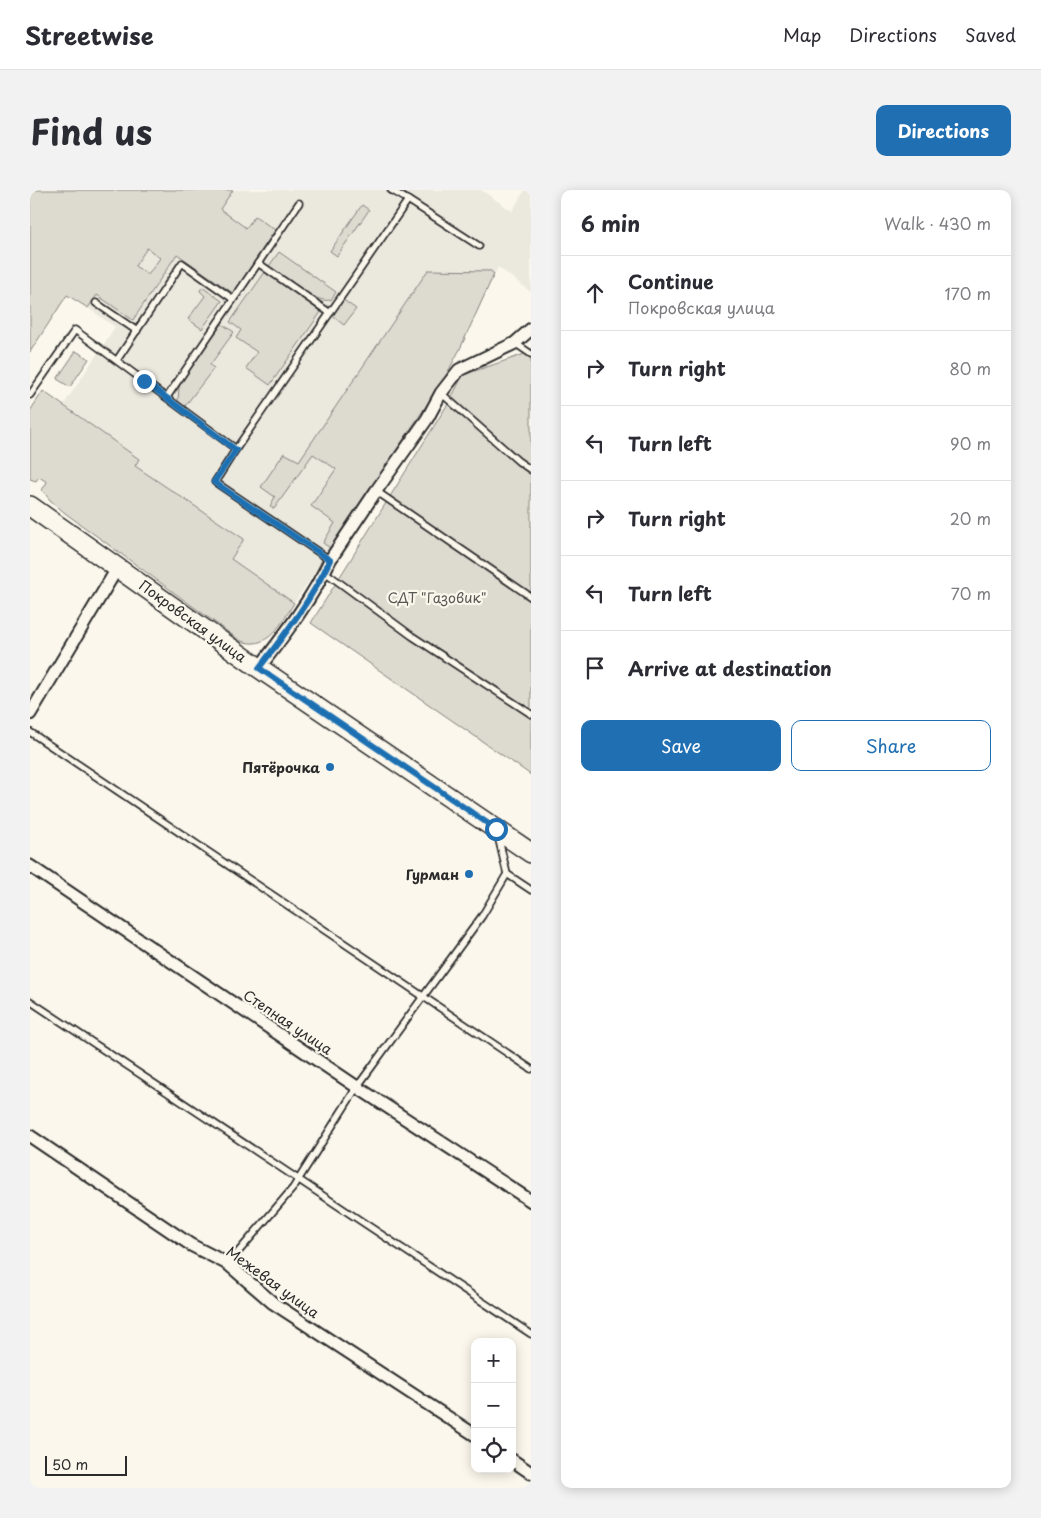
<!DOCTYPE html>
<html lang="en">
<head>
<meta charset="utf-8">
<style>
	body { margin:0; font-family:"Playpen Sans",sans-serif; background:#f2f2f3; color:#2b2b33 }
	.controls { position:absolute; right:15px; bottom:15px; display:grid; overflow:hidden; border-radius:10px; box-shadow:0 2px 12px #0003 }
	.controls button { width:45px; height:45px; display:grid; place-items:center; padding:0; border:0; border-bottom:1px solid #e1e1e2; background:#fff; color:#2b2b33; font:25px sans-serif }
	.scale { position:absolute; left:15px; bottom:12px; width:82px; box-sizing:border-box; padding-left:5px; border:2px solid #2b2b2b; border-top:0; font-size:14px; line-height:18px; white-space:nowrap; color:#2b2b2b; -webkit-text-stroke:4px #fbf7ec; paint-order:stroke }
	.stop { position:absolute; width:15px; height:15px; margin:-11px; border:4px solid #1f6fb2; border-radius:50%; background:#fff }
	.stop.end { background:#1f6fb2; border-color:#fff; box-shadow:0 1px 5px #0008 }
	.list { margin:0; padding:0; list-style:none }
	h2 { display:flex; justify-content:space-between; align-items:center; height:65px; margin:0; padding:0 20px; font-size:21px }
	h2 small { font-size:16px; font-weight:400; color:#7c7c81 }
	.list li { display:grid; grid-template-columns:32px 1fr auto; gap:15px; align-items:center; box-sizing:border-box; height:75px; padding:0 20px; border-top:1px solid #e1e1e2 }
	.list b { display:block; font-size:19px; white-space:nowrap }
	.list p { margin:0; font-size:16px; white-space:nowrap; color:#7c7c81 }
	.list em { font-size:16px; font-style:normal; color:#7c7c81 }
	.actions { display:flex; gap:10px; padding:15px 20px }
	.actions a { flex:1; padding:11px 0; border:1px solid #1f6fb2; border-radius:10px; text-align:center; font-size:18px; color:#1f6fb2 }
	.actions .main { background:#1f6fb2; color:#fff }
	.icon { flex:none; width:28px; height:28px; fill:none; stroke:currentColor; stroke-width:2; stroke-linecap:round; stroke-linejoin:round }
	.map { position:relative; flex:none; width:501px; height:1298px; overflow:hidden; border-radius:10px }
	header { display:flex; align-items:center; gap:30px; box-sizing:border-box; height:70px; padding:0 25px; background:#fff; border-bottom:1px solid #e1e1e2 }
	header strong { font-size:24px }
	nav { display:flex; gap:28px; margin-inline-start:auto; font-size:18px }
	.intro { display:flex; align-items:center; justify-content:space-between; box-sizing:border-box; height:120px; padding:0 30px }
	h1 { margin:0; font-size:35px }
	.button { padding:12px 22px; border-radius:10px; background:#1f6fb2; color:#fff; font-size:18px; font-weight:700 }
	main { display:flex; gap:30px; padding:0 30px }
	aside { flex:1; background:#fff; border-radius:10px; box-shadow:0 2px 12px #0003 }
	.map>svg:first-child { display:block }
	.built { fill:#ebe8de }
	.green { fill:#dddad0; stroke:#84827e; fill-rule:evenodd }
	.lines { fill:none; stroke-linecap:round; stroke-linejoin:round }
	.service-casing { stroke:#2b2b2b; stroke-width:9 }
	.minor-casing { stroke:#2b2b2b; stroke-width:15 }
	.primary-casing { stroke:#2b2b2b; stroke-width:22 }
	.service { stroke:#fbf7ec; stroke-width:5.5 }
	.minor { stroke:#fbf7ec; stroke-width:11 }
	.primary { stroke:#fbf7ec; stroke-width:19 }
	.route { stroke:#1f6fb2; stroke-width:6 }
	.poi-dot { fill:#1f6fb2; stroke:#fbf7ec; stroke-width:2 }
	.labels { text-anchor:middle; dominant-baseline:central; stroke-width:4.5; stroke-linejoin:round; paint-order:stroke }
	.park-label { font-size:14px; fill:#585754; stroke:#fbf7ec }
	.street-label { font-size:14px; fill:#2b2b2b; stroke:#fbf7ec }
	.poi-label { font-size:14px; font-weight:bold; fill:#2b2b2b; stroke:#fbf7ec; text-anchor:end }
</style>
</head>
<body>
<header>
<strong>Streetwise</strong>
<nav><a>Map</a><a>Directions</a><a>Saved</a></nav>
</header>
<div class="intro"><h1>Find us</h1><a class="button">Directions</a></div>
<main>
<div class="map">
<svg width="501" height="1298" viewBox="0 0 501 1298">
	<rect width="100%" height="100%" fill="#fbf7ec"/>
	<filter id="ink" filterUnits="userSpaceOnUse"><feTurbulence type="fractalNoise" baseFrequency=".02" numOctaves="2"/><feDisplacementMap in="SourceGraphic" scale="10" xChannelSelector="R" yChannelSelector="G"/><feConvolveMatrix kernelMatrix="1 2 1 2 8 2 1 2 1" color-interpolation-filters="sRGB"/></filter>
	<g filter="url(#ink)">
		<polygon class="built" points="85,0 451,0 482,21 495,0 501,0 501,102 468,77 430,159 413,191 264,413 15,243 85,137 58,118 100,54"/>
		<g class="green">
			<path d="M0 0H203L190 19 216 38 225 26 245 40 203 103 147 64 103 130 67 105 58 118 37 105 0 162ZM117 58 130 68 118 85 105 76Z"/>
			<polygon points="332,15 339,20 307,66 300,61"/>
			<path d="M249 62 306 102 301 110C284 114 253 86 239 76Z"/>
			<polygon points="398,80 461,81 464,84 430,159 413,191 300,358 293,353 305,333 281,316 306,279 283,264 244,319 240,316 245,307 231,297 254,263 269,271"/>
			<polygon points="235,82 291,122 240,195 216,178 227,162 206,148 211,140 200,132"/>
			<polygon points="172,97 192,111 172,139 158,129 175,106 170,101"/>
			<polygon points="312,109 326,119 314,135 301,125"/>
			<polygon points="192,134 204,142 180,175 184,178 155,216 148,211 149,197 153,186"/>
			<polygon points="501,158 501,585 281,433 419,212 433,185 492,165"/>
			<polygon points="46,161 59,169 40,197 27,189"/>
			<path d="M13 201 109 269 105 276 214 349 201 369 264 413C252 433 237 463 209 450L35 323 20 310 12 300 17 292 9 287 6 291 0 289V221Z"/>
		</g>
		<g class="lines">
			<defs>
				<g id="service">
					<polyline points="361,0 378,10"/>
					<polyline points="228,73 300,123"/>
					<polyline points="66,113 107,141"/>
					<polyline points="485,153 501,164"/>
					<polyline points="87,170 152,73 203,109"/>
					<polyline points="411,203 488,271 501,280"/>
					<polyline points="0,205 45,140 206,259 378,10 449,56"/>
					<polyline points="137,207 269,13"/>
					<polyline points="206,259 185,292 300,370"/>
					<polyline points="346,301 501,407"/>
					<polyline points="295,382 382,446 501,524"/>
					<polyline points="0,542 501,879"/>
					<polyline points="468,646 477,684 501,700"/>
					<polyline points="0,811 501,1144"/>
					<polyline points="198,1074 263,998 327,897 452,726 477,684"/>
				</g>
				<g id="minor">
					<path d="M229 478C255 444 282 409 300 370L346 301 397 229 411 203 429 180 485 153 501 139"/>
					<polyline points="0,524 88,377"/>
					<polyline points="0,676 327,897 501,1011"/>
					<polyline points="0,946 161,1055 198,1074 243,1113 445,1245"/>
					<polyline points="482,1270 501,1283"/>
				</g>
				<polyline id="primary" points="0,316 229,478 501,663"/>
			</defs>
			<use href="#service" class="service-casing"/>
			<use href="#minor" class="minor-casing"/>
			<use href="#primary" class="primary-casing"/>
			<use href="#service" class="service"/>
			<use href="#minor" class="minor"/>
			<use href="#primary" class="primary"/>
		</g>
	</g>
	<g class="lines" filter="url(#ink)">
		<path class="route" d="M114 191 206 260 184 292 300 370C282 409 255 444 229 478L466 639"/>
	</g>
	<g class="poi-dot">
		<circle cx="300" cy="577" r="5"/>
		<circle cx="439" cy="684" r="5"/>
	</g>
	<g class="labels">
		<g class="park-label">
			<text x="407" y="407">СДТ "Газовик"</text>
		</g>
		<g class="street-label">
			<text transform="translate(163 431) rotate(36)">Покровская улица</text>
			<text transform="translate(258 832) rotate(34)">Степная улица</text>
			<text transform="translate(243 1092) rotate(36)">Межевая улица</text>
		</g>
		<g class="poi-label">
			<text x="290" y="577">Пятёрочка</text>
			<text x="429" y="684">Гурман</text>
		</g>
	</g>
</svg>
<div class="controls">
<button>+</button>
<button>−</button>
<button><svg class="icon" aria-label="locate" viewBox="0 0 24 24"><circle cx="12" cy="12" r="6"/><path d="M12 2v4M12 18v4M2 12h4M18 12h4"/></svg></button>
</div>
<div class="scale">50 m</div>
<div class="stop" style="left:466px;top:639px"></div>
<div class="stop end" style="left:114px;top:191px"></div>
</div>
<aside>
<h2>6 min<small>Walk · 430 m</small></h2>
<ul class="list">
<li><svg class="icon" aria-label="ahead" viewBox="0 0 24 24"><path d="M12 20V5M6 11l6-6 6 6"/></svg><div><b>Continue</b><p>Покровская улица</p></div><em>170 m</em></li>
<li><svg class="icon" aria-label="right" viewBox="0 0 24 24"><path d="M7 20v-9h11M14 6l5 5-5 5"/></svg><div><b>Turn right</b></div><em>80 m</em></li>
<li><svg class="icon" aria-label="left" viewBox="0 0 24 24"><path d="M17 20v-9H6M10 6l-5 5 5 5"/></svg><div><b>Turn left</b></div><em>90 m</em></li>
<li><svg class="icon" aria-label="right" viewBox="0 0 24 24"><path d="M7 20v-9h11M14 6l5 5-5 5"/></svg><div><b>Turn right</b></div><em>20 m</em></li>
<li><svg class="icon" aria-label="left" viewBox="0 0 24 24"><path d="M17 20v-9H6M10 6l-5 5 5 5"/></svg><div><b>Turn left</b></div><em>70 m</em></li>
<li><svg class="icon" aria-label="arrive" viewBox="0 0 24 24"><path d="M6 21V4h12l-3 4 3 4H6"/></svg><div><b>Arrive at destination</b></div></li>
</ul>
<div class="actions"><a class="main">Save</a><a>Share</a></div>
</aside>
</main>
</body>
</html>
